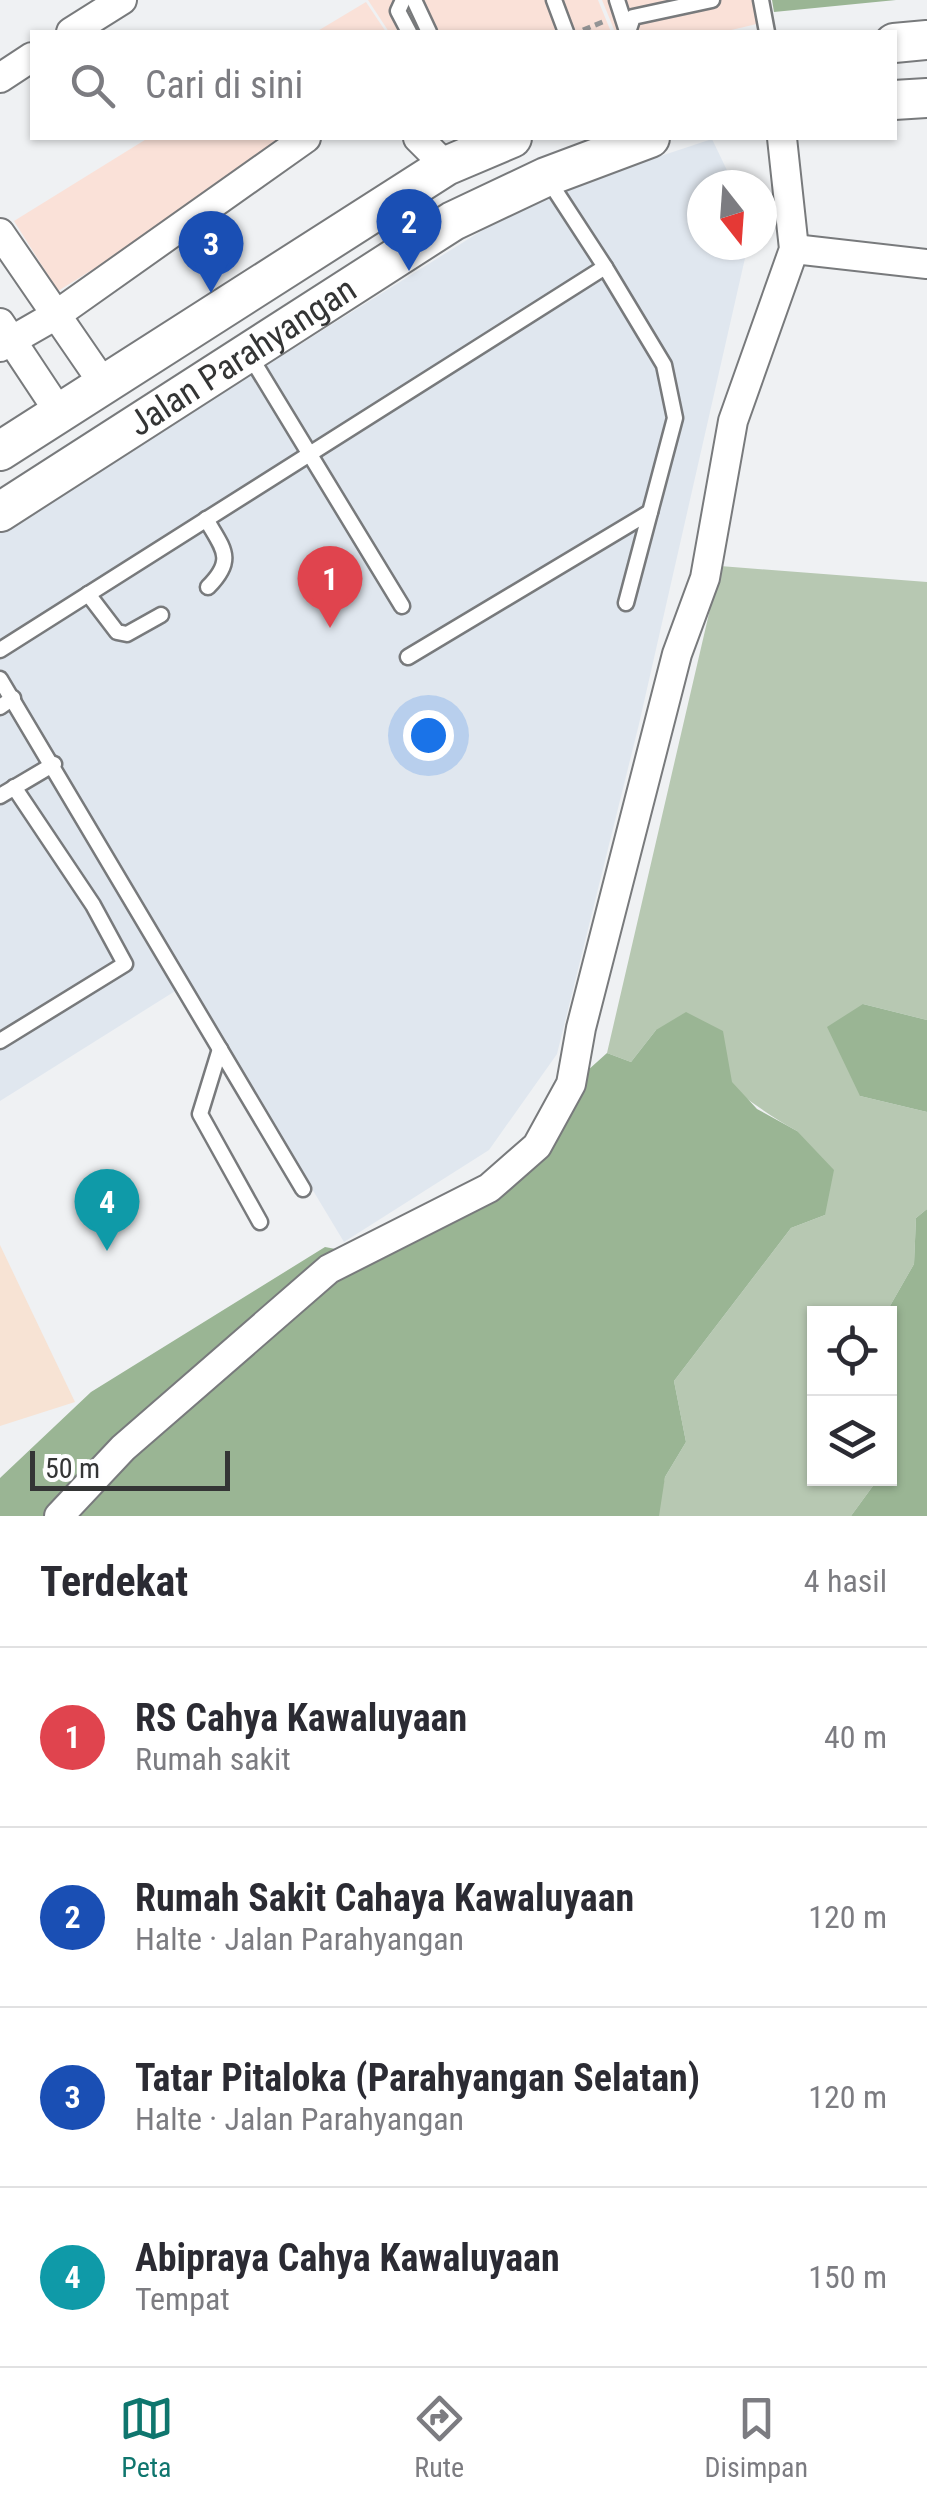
<!DOCTYPE html>
<html lang="id">
<head>
<meta charset="utf-8">
<style>
	body { margin:0; font-family:"Roboto Condensed",sans-serif; background:#f7f7f7; color:#2b2b33 }
	.controls { position:absolute; right:30px; bottom:30px; display:grid; overflow:hidden; border-radius:0px; box-shadow:0 2px 8px #0004 }
	.controls button { width:90px; height:90px; display:grid; place-items:center; padding:0; border:0; border-bottom:2px solid #e1e1e2; background:#fff; color:#2b2b33; font:50px sans-serif }
	.compass { position:absolute; left:687px; top:170px; width:90px; height:90px; border-radius:50%; background:#fff; box-shadow:0 2px 8px #0004; rotate:163deg }
	.scale { position:absolute; left:30px; bottom:25px; width:200px; box-sizing:border-box; padding-left:10px; border:5px solid #343535; border-top:0; font-size:28px; line-height:35px; white-space:nowrap; color:#343535; -webkit-text-stroke:8px #fefeff; paint-order:stroke }
	.you { position:absolute; left:428px; top:735px; width:35px; height:35px; margin:-25px; border:8px solid #fff; border-radius:50%; background:#1a73e8; box-shadow:0 0 0 15px #1a73e833 }
	.badge { display:grid; place-items:center; width:65px; height:65px; border-radius:50%; background:#0f766e; color:#fff; font-size:32px; font-weight:700 }
	.pin { position:absolute; translate:-50% -82px; filter:drop-shadow(0 2px 5px #0008) }
	.pin::after { content:''; position:absolute; top:52px; width:35px; height:30px; background:inherit; clip-path:polygon(0 0,100% 0,50% 100%) }
	.list { margin:0; padding:0; list-style:none }
	h2 { display:flex; justify-content:space-between; align-items:center; height:130px; margin:0; padding:0 40px; font-size:42px }
	h2 small { font-size:32px; font-weight:400; color:#7c7c81 }
	.list li { display:grid; grid-template-columns:65px 1fr auto; gap:30px; align-items:center; box-sizing:border-box; height:180px; padding:0 40px; border-top:2px solid #e1e1e2 }
	.list b { display:block; font-size:38px; white-space:nowrap }
	.list p { margin:0; font-size:32px; white-space:nowrap; color:#7c7c81 }
	.list em { font-size:32px; font-style:normal; color:#7c7c81 }
	.icon { flex:none; width:55px; height:55px; fill:none; stroke:currentColor; stroke-width:2; stroke-linecap:round; stroke-linejoin:round }
	.map { position:relative; flex:none; width:927px; height:1516px; overflow:hidden }
	.search { position:absolute; background:#fff; box-shadow:0 2px 8px #0004; left:30px; right:30px; top:30px; height:110px; display:flex; align-items:center; gap:25px; box-sizing:border-box; padding:0 35px; border-radius:0px; color:#7c7c81; font-size:38px }
	.sheet { height:850px; background:#fff }
	nav { display:flex; justify-content:space-around; align-items:center; box-sizing:border-box; height:140px; border-top:2px solid #e1e1e2; background:#fff; font-size:28px; color:#7c7c81 }
	nav a { display:grid; justify-items:center; gap:5px }
	nav .on { color:#0f766e }
	.map>svg:first-child { display:block }
	.commercial { fill:#fae1d8 }
	.built { fill:#e0e7ef }
	.education { fill:#f7e3d4 }
	.green { fill:#b7c8b2 }
	.forest { fill:#9ab594 }
	.lines { fill:none; stroke-linecap:round; stroke-linejoin:round }
	.lane-casing { stroke:#787a7c; stroke-width:19 }
	.street-casing { stroke:#787a7c; stroke-width:32 }
	.secondary-casing { stroke:#787a7c; stroke-width:42 }
	.path { stroke:#949596; stroke-width:5; stroke-dasharray:8 5; stroke-linecap:butt }
	.lane { stroke:#fff; stroke-width:14 }
	.street { stroke:#fff; stroke-width:28 }
	.secondary { stroke:#fff; stroke-width:38 }
	.labels { text-anchor:middle; dominant-baseline:central; stroke-width:8; stroke-linejoin:round; paint-order:stroke }
	.street-label { font-size:35px; fill:#343535; stroke:#fefeff }
</style>
</head>
<body>
<div class="map">
<svg width="927" height="1516" viewBox="0 0 927 1516">
	<rect width="100%" height="100%" fill="#eff1f3"/>
	<g class="commercial">
		<polygon points="368,0 598,0 611,32 389,32"/>
		<polygon points="602,0 766,0 769,21 723,32 615,32"/>
		<polygon points="366,2 386,32 316,32"/>
		<polygon points="148,138 305,138 58,291 14,221"/>
	</g>
	<polygon class="built" points="712,139 734,185 702,185 702,245 748,245 639,724 557,1054 489,1150 344,1242 188,983 0,1101 0,532 534,198"/>
	<polygon class="education" points="0,1245 75,1402 0,1426"/>
	<path class="green" d="M720 566 927 582V1020L863 1004 860 1096 927 1112V1209L916 1218 914 1264 886 1313 814 1314V1478L878 1479 851 1516H659L657 1512 665 1477 686 1442 674 1381 791 1228 825 1215 797 1131C747 1104 704 1063 656 1030L631 1062 607 1053Z"/>
	<g class="forest">
		<polygon points="772,0 896,0 774,12"/>
		<polygon points="863,1004 927,1020 927,1112 860,1096 827,1027"/>
		<polygon points="686,1012 723,1031 732,1082 757,1109 797,1131 834,1170 825,1215 791,1228 674,1381 686,1442 665,1477 659,1516 0,1516 0,1478 91,1392 325,1247 378,1257 507,1177 557,1098 607,1053 631,1062 656,1030"/>
		<polygon points="927,1209 927,1516 851,1516 878,1479 890,1478 890,1314 886,1313 914,1264 916,1218"/>
	</g>
	<g class="lines">
		<defs>
			<g id="lane">
				<polyline points="403,0 398,11 409,32"/>
				<polyline points="414,0 429,32"/>
				<polyline points="554,0 566,32"/>
				<polyline points="617,0 626,28"/>
				<polyline points="761,0 767,32"/>
				<polyline points="628,32 633,17 712,0"/>
				<polyline points="605,267 664,365 675,418 626,603"/>
				<polyline points="250,356 402,606"/>
				<path d="M206 519C223 549 236 559 208 587"/>
				<polyline points="88,594 117,632 127,634 161,615"/>
				<polyline points="0,650 605,267 547,178"/>
				<polyline points="408,657 650,512"/>
				<polyline points="0,679 303,1189"/>
				<polyline points="0,707 13,698"/>
				<polyline points="0,796 54,764"/>
				<polyline points="0,1041 125,964 93,905 14,787"/>
				<polyline points="220,1049 200,1114 260,1222"/>
			</g>
			<g id="street">
				<polyline points="71,32 122,0"/>
				<polyline points="0,78 32,57"/>
				<polyline points="418,138 446,166"/>
				<polyline points="0,233 103,383"/>
				<polyline points="794,249 927,264"/>
				<polyline points="0,323 59,412"/>
				<polyline points="0,347 56,315 306,138"/>
				<polyline points="59,1516 123,1448 329,1269 489,1188 537,1146 571,1084 581,1028 677,654 705,578 733,421 794,249 782,138"/>
			</g>
			<g id="secondary">
				<polyline points="894,43 927,40"/>
				<polyline points="894,100 927,98"/>
				<polyline points="0,451 446,166 512,138"/>
				<path id="s1" d="M0 512 453 221 546 177 650 138"/>
			</g>
		</defs>
		<use href="#lane" class="lane-casing"/>
		<use href="#street" class="street-casing"/>
		<use href="#secondary" class="secondary-casing"/>
		<polyline class="path" points="583,30 605,21"/>
		<use href="#lane" class="lane"/>
		<use href="#street" class="street"/>
		<use href="#secondary" class="secondary"/>
	</g>
	<g class="labels">
		<g class="street-label">
			<text stroke="none"><textPath href="#s1" startOffset="288">Jalan Parahyangan</textPath></text>
		</g>
	</g>
</svg>
<div class="controls">
<button><svg class="icon" aria-label="locate" viewBox="0 0 24 24"><circle cx="12" cy="12" r="6"/><path d="M12 2v4M12 18v4M2 12h4M18 12h4"/></svg></button>
<button><svg class="icon" aria-label="layers" viewBox="0 0 24 24"><path d="M12 4l9 5-9 5-9-5zM3 14l9 5 9-5"/></svg></button>
</div>
<svg class="compass" viewBox="-18 -18 36 36"><path d="M0-13l5 13h-10z" fill="#e53935"/><path d="M0 13l5-13h-10z" fill="#7c7c81"/></svg>
<div class="scale">50 m</div>
<div class="you"></div>
<div class="pin badge" style="left:330px;top:628px;background:#e0444e">1</div>
<div class="pin badge" style="left:409px;top:271px;background:#1a4fb4">2</div>
<div class="pin badge" style="left:211px;top:293px;background:#1a4fb4">3</div>
<div class="pin badge" style="left:107px;top:1251px;background:#0f9aa8">4</div>
<div class="search"><svg class="icon" aria-label="search" viewBox="0 0 24 24"><circle cx="10" cy="10" r="6"/><path d="M15 15l6 6"/></svg>Cari di sini</div>
</div>
<section class="sheet">
<h2>Terdekat<small>4 hasil</small></h2>
<ul class="list">
<li><span class="badge" style="background:#e0444e">1</span><div><b>RS Cahya Kawaluyaan</b><p>Rumah sakit</p></div><em>40 m</em></li>
<li><span class="badge" style="background:#1a4fb4">2</span><div><b>Rumah Sakit Cahaya Kawaluyaan</b><p>Halte · Jalan Parahyangan</p></div><em>120 m</em></li>
<li><span class="badge" style="background:#1a4fb4">3</span><div><b>Tatar Pitaloka (Parahyangan Selatan)</b><p>Halte · Jalan Parahyangan</p></div><em>120 m</em></li>
<li><span class="badge" style="background:#0f9aa8">4</span><div><b>Abipraya Cahya Kawaluyaan</b><p>Tempat</p></div><em>150 m</em></li>
</ul>
</section>
<nav>
<a class="on"><svg class="icon" aria-label="map" viewBox="0 0 24 24"><path d="M3 6l6-2 6 2 6-2v14l-6 2-6-2-6 2zM9 4v14M15 6v14"/></svg>Peta</a>
<a><svg class="icon" aria-label="directions" viewBox="0 0 24 24"><path d="M12 3l9 9-9 9-9-9zM9 14v-3h6M13 9l2 2-2 2"/></svg>Rute</a>
<a><svg class="icon" aria-label="saved" viewBox="0 0 24 24"><path d="M7 4h10v16l-5-4-5 4z"/></svg>Disimpan</a>
</nav>
</body>
</html>
